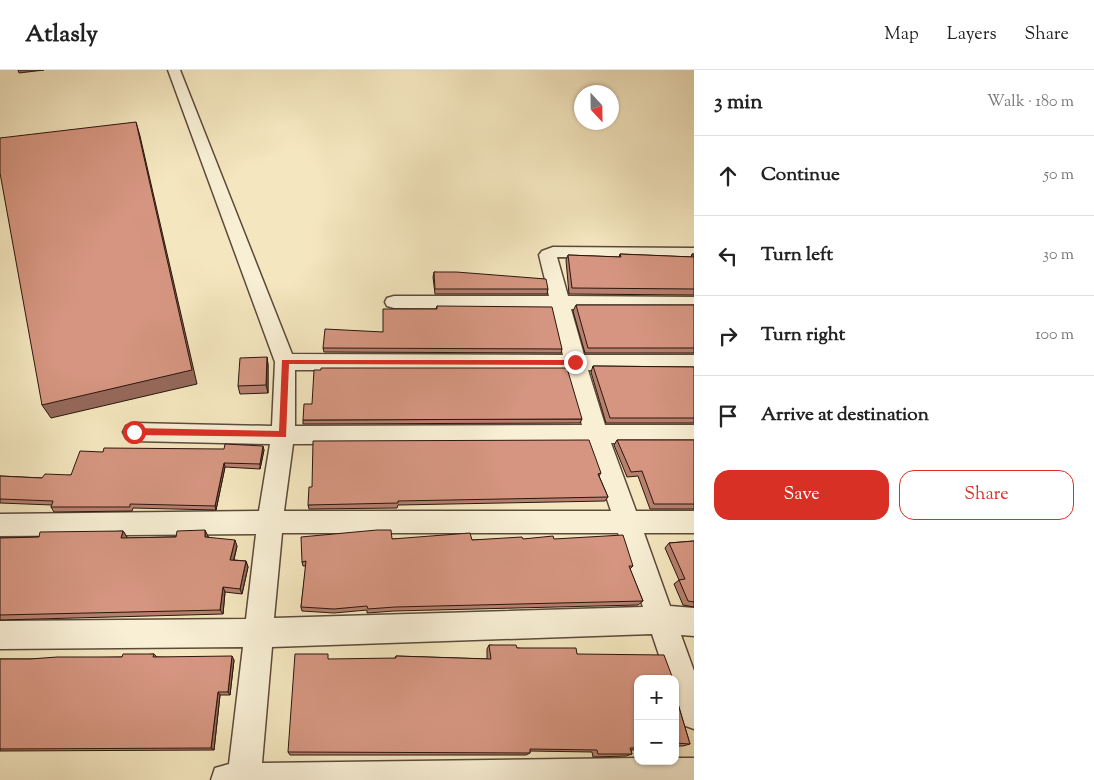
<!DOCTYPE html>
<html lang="en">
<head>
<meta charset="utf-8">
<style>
	body { margin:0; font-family:"Sorts Mill Goudy",serif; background:#f6f6f6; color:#222 }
	.controls { position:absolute; right:15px; bottom:15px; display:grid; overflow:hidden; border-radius:10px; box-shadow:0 1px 4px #0004 }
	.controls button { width:45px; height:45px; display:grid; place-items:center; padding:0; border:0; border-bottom:1px solid #e0e0e0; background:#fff; color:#222; font:25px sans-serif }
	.compass { position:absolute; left:574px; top:15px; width:45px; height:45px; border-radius:50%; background:#fff; box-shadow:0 1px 4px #0004; rotate:158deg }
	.stop { position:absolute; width:15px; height:15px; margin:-11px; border:4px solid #d93025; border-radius:50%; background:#fff }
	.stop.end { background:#d93025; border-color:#fff; box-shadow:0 1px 5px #0008 }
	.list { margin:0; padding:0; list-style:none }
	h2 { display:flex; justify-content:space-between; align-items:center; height:65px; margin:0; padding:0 20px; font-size:21px }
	h2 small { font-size:16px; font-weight:400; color:#767676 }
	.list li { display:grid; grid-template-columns:32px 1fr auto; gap:15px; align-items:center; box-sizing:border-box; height:80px; padding:0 20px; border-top:1px solid #e0e0e0 }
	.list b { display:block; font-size:19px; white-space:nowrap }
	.list em { font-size:16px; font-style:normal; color:#767676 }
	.actions { display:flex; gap:10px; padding:15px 20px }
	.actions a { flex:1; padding:11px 0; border:1px solid #d93025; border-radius:15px; text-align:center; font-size:18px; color:#d93025 }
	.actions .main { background:#d93025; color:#fff }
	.icon { flex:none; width:28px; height:28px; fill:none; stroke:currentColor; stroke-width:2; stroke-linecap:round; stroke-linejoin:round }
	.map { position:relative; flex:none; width:694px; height:710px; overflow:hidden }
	header { display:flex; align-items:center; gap:30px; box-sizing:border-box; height:70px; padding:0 25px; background:#fff; border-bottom:1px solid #e0e0e0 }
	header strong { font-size:24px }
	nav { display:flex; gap:28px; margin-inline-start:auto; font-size:18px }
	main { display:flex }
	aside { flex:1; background:#fff }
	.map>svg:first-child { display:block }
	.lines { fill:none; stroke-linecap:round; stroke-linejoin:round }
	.minor-casing { stroke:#5c4a3a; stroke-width:3 }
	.minor { fill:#f8efd5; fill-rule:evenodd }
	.wall { fill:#b7806e; stroke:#2a160d }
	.shaded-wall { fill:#95685a; stroke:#2a160d }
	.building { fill:#d59580; stroke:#2a160d }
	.route { fill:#d93025 }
</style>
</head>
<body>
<header>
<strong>Atlasly</strong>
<nav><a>Map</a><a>Layers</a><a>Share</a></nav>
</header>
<main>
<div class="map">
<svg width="694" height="710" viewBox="0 0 694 710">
	<rect width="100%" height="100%" fill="#f4e6bf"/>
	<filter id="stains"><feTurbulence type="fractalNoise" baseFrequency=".004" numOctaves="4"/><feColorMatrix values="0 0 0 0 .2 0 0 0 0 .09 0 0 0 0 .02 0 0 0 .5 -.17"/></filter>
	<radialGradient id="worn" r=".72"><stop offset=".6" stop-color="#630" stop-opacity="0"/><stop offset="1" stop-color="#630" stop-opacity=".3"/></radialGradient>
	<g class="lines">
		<defs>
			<path id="minor" d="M168 0H180L292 284 563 285 552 239 394 238 387 236 385 232 387 228 394 226H549L539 185 542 181 553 177 694 178V188L557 187 568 226 694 227V239H571L584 285H694V301L588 300 605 355H694V373H611L636 441H694V463H644L670 536 694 538V566L681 565 694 601V659L683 655 675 634V609H667L652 564 272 577 262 693 638 688V691H675V688H694V710H211L215 698 229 694 243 577 0 579V551L246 549 256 464 0 466V444L259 441 270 374 134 371 126 368 123 362 126 356 134 353 272 356 275 292ZM295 300H567L582 355 295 356ZM588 373 611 441H284L293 374ZM282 463H618L643 537 274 548Z"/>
		</defs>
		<use href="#minor" class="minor-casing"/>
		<use href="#minor" class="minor"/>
	</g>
	<g class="wall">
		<polygon points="620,184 691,187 692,184 694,184 694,225 569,224 566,190 568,185 619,187"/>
		<polygon points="434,202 548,219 547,224 435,224 433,207"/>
		<polygon points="576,235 694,235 694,283 585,283 573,241"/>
		<polygon points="437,236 562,279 561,283 324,282 323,278 383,262 436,239"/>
		<polygon points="267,287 268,295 268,323 240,324 238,316"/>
		<polygon points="593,296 694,297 694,353 606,353 591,302"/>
		<polygon points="582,349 580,353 303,354 303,350"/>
		<polygon points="617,370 694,370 694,439 650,439 638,406 627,407 614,375"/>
		<polygon points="264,380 260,399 225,397 216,440 133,438 132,441 54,442 51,437 52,435 0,433 0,406 42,408 71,405 103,382"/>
		<polygon points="601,403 599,406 608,427 605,431 398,435 397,438 309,439 308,435"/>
		<polygon points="123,461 127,467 127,468 208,466 208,467 237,476 234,490 246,491 248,497 242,524 225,522 223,544 0,550 0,468 39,467"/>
		<polygon points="392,469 472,470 554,469 633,496 630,499 643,531 638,535 394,541 367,543 367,540 334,543 302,541 301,537 306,496 303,496 302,492"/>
		<polygon points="694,471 694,537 683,535 674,514 679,510 665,478 669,473"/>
		<polygon points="489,575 517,578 577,584 638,609 638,680 631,680 632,684 626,686 593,687 592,682 530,681 530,683 526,685 290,685 288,682 395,588 396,586 487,589 487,579"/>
		<polygon points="154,584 157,587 234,590 230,625 220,625 214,680 0,681 0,589 30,589 122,587"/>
		<polygon points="675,616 678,623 675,624 690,674 683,676 675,676"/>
	</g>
	<g class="shaded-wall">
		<polygon points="18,0 44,0 19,3"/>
		<polygon points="136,52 140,66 197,314 51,348 42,335"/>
		<polygon points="267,287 268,295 268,323 266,315"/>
		<polygon points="263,376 264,380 260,399 260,394"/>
		<polygon points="224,393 225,397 216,440 215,436"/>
		<polygon points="205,460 208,466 207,473 205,467"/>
		<polygon points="123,461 127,467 125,474 121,468"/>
		<polygon points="235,470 237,476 232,496 230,490"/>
		<polygon points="246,491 248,497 242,524 240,519"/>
		<polygon points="223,517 225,522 223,544 220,540"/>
		<polygon points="232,586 234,590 230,625 228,622"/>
		<polygon points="218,622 220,625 214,680 211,678"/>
	</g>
	<g class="building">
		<polygon points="136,52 192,300 42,335 0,103 0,68"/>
		<polygon points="620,184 694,187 692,184 694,184 694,219 572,218 568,185 621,187"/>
		<polygon points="434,202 456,202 546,209 548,219 435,219"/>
		<polygon points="576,235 694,235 694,278 588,278"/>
		<polygon points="437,236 552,237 562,279 323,278 325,259 383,262 383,239 437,239"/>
		<polygon points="267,287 266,315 238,316 240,288"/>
		<polygon points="593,296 694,297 694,348 610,348"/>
		<polygon points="321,298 567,298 582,349 303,350 304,334 312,334 314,300 321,300"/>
		<polygon points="589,370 601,403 598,404 608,427 398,431 398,433 308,435 309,417 312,417 313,371"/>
		<polygon points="617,370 694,370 694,434 654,434 642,401 631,402"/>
		<polygon points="225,374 263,376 260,394 224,393 215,436 130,434 130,437 51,437 53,431 0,429 0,406 42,408 45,404 71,405 80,381 103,382 104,378 224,379"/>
		<polygon points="205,460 205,467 235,470 230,490 246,491 240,519 223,517 220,540 0,545 0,468 39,467 40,462 123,461 121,468 176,467 177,461"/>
		<polygon points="377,460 391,460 392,469 470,463 472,470 522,467 523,469 553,466 554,469 623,465 633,496 629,496 643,531 395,537 368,539 367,536 334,539 301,537 306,491 302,492 301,467"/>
		<polygon points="694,471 694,532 688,531 679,510 685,509 669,473"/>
		<polygon points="489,575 516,575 517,578 576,578 577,584 664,585 673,609 638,609 638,678 630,678 632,684 598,684 597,680 530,679 530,683 288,682 295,584 328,584 328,589 396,588 396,586 491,589"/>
		<polygon points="123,584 154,584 153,587 232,586 228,622 218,622 211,678 0,679 0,589 30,589 57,587 122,587"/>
		<polygon points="675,616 678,623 675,623"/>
		<polygon points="675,624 690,674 675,673"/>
	</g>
	<polygon class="route" points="282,290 575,290 579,292 575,295 289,294 286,367 134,365 130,362 134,358 279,361"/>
	<rect width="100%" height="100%" filter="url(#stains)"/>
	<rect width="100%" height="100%" fill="url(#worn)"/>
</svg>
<div class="controls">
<button>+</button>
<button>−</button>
</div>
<svg class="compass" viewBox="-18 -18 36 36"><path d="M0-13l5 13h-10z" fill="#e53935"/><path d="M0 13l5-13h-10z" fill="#767676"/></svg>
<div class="stop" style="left:134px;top:362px"></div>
<div class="stop end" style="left:575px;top:292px"></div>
</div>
<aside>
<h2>3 min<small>Walk · 180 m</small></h2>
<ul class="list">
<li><svg class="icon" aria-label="ahead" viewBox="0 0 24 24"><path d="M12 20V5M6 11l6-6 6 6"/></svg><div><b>Continue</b></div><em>50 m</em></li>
<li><svg class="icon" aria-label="left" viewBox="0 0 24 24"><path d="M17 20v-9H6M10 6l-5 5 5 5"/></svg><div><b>Turn left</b></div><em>30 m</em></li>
<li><svg class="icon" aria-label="right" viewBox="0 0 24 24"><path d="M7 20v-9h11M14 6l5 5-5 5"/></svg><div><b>Turn right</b></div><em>100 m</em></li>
<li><svg class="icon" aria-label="arrive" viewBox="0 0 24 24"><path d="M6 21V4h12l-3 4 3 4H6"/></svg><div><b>Arrive at destination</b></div></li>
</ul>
<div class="actions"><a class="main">Save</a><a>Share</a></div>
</aside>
</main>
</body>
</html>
